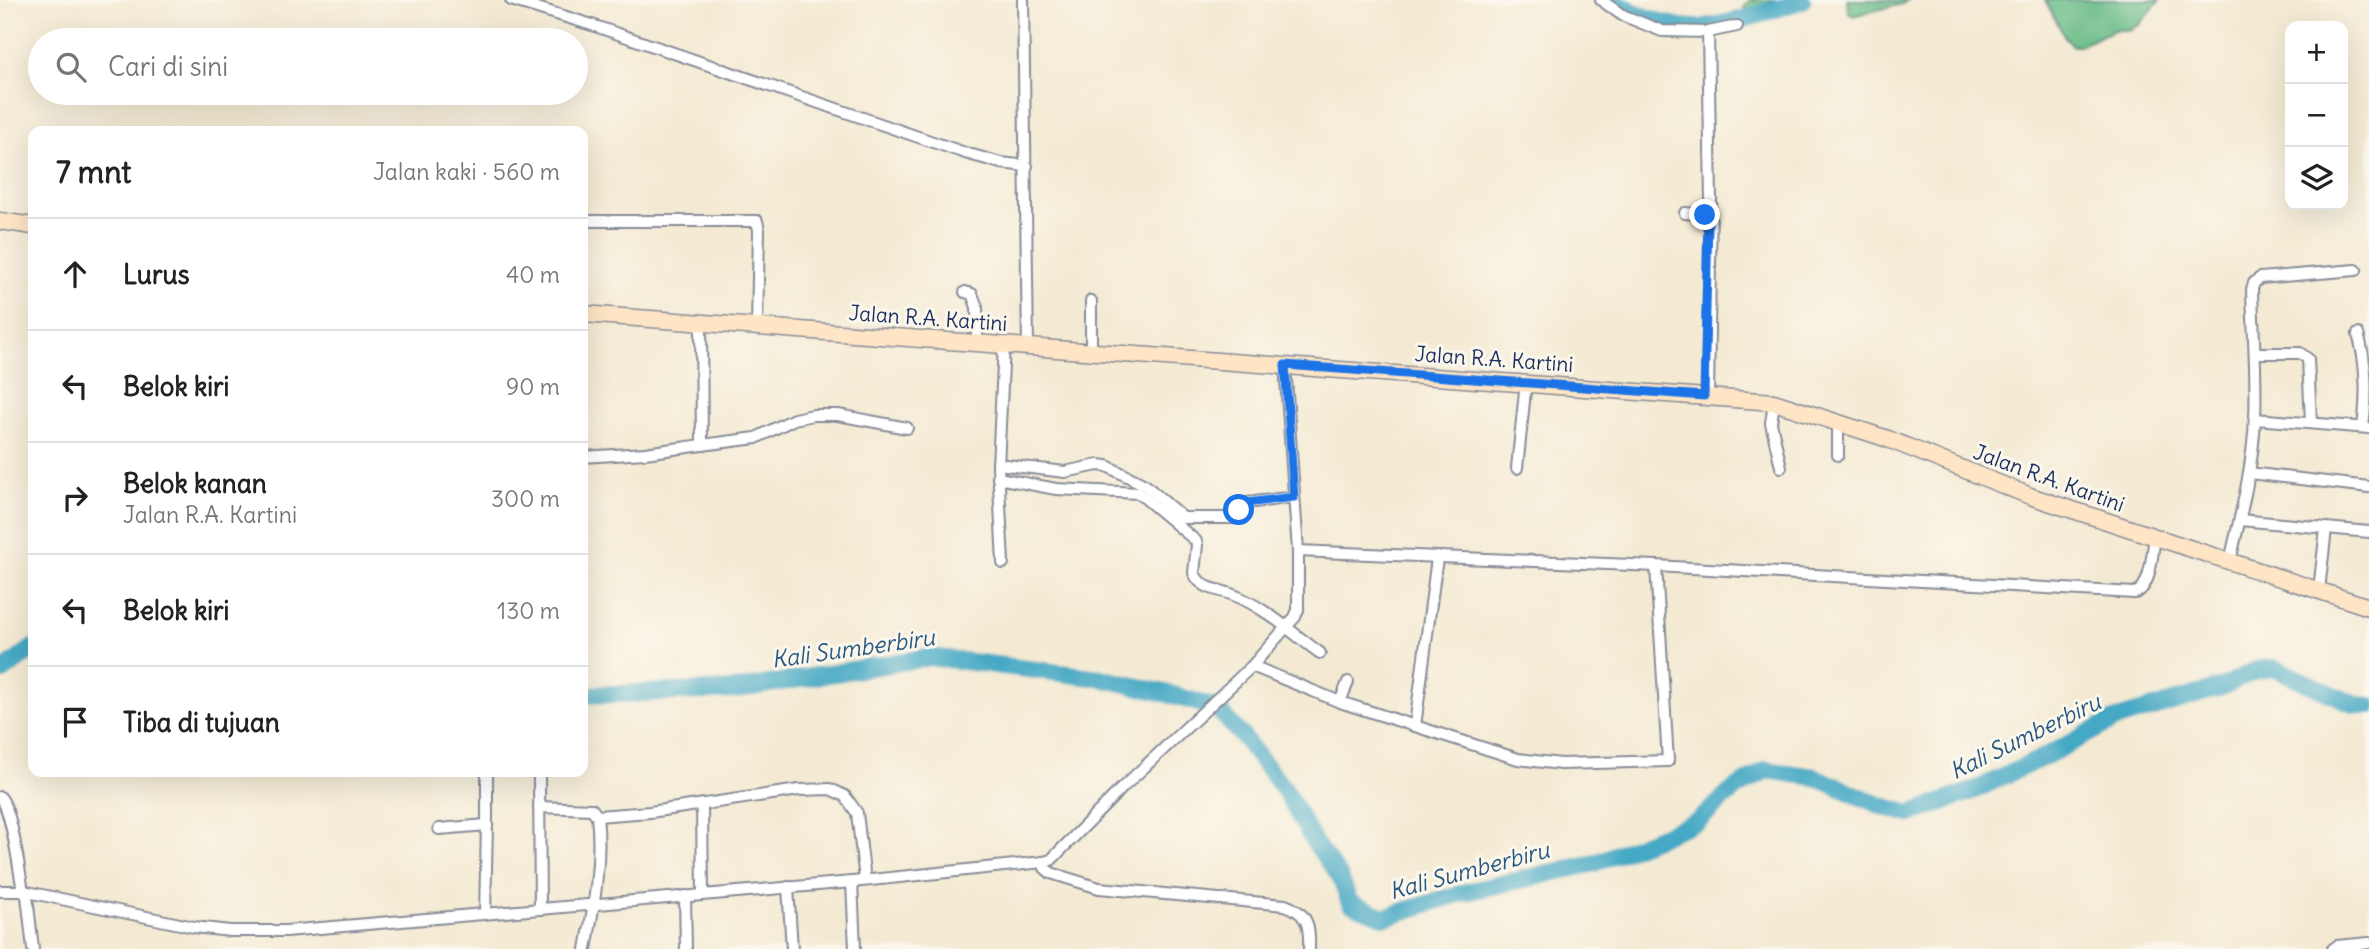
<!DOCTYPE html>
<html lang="id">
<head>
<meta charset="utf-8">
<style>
	body { margin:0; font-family:Delius,sans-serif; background:#f2f2f2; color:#222 }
	.controls { position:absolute; right:21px; top:21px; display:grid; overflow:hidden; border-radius:14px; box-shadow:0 7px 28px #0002 }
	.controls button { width:63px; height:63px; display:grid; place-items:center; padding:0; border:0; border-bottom:2px solid #e0e0e0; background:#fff; color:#222; font:35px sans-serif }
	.stop { position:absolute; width:21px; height:21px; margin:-16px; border:5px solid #1a73e8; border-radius:50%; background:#fff }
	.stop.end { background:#1a73e8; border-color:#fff; box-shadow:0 2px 7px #0008 }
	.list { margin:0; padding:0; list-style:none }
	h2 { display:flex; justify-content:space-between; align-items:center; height:91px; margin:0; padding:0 28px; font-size:30px }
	h2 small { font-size:23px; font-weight:400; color:#767676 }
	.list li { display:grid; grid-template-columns:46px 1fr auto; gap:21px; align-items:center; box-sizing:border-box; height:112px; padding:0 28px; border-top:2px solid #e0e0e0 }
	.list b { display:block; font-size:26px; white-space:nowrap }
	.list p { margin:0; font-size:23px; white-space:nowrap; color:#767676 }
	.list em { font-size:23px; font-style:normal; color:#767676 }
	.icon { flex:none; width:38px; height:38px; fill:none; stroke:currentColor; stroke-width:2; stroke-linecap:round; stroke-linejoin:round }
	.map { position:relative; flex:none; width:2369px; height:949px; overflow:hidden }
	.search { position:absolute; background:#fff; box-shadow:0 7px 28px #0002; left:28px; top:28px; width:560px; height:77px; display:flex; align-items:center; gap:18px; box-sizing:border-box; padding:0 24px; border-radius:38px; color:#767676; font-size:26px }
	.panel { position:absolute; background:#fff; box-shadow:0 7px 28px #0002; left:28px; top:126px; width:560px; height:651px; border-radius:14px }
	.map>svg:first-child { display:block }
	.forest { fill:#6ebe8a; stroke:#447674; stroke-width:2 }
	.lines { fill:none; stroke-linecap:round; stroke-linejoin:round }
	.river { stroke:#44a8c4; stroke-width:18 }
	.street-casing { stroke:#888c98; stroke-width:14 }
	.secondary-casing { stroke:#888c98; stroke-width:19 }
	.street { stroke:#fff; stroke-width:10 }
	.secondary { stroke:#fde5c5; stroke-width:16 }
	.route { stroke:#1a73e8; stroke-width:9 }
	.labels { text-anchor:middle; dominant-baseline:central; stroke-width:6; stroke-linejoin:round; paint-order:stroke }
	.street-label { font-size:21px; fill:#1b2f5e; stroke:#fbf7ec }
	.water-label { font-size:23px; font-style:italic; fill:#295982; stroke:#fbf7ec }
</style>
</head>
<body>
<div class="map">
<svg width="2369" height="949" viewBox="0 0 2369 949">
	<rect width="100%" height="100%" fill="#fbf7ec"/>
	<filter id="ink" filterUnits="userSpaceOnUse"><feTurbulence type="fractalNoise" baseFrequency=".0143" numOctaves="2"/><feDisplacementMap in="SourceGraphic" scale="14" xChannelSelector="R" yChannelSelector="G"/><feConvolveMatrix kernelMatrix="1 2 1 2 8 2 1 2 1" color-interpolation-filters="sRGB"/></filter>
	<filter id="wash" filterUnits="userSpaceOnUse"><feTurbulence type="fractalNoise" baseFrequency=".00686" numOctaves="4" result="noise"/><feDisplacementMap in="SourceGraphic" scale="28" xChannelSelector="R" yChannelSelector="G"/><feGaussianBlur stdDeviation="1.57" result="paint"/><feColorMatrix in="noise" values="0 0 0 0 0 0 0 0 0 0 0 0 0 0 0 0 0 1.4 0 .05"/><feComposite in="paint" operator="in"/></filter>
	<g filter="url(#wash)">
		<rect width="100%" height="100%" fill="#f4ead3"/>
		<g class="forest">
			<polygon points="1750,0 1802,0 1747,17 1744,12 1744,6"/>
			<polygon points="1847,0 1908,0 1902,4 1853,16 1848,11"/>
			<polygon points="2045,0 2160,0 2139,25 2128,30 2114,30 2079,46 2073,46 2065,37"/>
		</g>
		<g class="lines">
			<g class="river">
				<path d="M1613 0C1636 16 1679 32 1706 27 1739 22 1771 11 1802 0"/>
				<polyline points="0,670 3,671 33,648"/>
				<polyline points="583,695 734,690 930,657 1101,678 1169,694 1216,708 1242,736 1284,789 1314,842 1340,877 1350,903 1385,917 1462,893 1595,863 1698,821 1732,791 1766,770 1815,777 1882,806 1910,814 1975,790 2046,756 2114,720 2222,687 2256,670 2274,668 2356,705 2369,706"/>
			</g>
		</g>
	</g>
	<g filter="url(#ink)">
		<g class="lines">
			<defs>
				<g id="street">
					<polyline points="511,0 592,25 965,153 1001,163 1027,166"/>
					<polyline points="1023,0 1028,346"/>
					<polyline points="1601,0 1622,15 1662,31 1708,32 1711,200 1708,396"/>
					<polyline points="1708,32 1737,26"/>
					<polyline points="1685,213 1705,215 1708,225"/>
					<polyline points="583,221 757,221 759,230 757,327"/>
					<polyline points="965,292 972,294 977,307 977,343"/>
					<polyline points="1091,301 1091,351"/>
					<polyline points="701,323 702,445 756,438 794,419 813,415 838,415 907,428"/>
					<path d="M2358 334C2367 364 2367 397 2363 427"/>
					<polyline points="2255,353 2300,353 2308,359 2311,422"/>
					<polyline points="1774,402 1771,423 1781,467"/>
					<polyline points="2255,419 2369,428"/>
					<polyline points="1838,423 1838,455"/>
					<polyline points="583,457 645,453 702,445"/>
					<polyline points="998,464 1065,472 1098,465 1107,466 1145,485 1183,518 1233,518 1235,517 1242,505 1247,503 1294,497"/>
					<polyline points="1517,468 1526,382"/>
					<polyline points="2249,473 2369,487"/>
					<path d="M998 478 1056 489 1139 493 1196 541 1197 545 1194 573C1201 589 1217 589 1231 594 1264 606 1292 633 1320 653"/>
					<polyline points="2240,520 2369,532"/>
					<path d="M1298 551 1656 566 2134 593C2151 590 2152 553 2155 537"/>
					<path d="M2230 561C2241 514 2253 466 2255 418 2257 375 2253 332 2252 289L2254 283 2260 278 2356 270"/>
					<polyline points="1003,563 998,466 1004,345"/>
					<polyline points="2319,590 2326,529"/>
					<polyline points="1252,666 1340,702 1518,759 1561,764 1668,761 1656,566"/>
					<polyline points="1340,702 1348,682"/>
					<polyline points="1415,726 1437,558"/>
					<polyline points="487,772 487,825"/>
					<polyline points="539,778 540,909"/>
					<path d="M0 797C12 809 19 871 23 891L194 927 230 931H286L852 882 1043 862 1051 860 1122 788 1252 666 1295 617 1298 610V551L1285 365"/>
					<polyline points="702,805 703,894"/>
					<polyline points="539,807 592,809 597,816"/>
					<polyline points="439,829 487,825 485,914"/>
					<path d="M1043 862 1045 868 1051 873 1099 888 1285 905C1308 913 1310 926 1309 949"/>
					<polyline points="852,882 855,949"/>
					<polyline points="788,887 792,949"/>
					<polyline points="0,891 23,891 27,896 33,949"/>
					<polyline points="685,896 686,949"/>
					<path d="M586 949C594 906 602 860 597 816L650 812 799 790 830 789 845 796 857 813 865 880"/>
					<polyline points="2333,949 2337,946 2369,943"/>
				</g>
				<g id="secondary">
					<polyline points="0,221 33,226"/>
					<polyline points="583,314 1774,402 1888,439 2030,496 2369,607"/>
				</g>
			</defs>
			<use href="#street" class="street-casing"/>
			<use href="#secondary" class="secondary-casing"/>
			<use href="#street" class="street"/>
			<use href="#secondary" class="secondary"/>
		</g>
	</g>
	<g class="lines" filter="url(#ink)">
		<polyline class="route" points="1239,510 1247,503 1294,497 1285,365 1704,396 1708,222 1705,215"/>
	</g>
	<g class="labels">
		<g class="street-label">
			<text transform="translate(928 318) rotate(4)">Jalan R.A. Kartini</text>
			<text transform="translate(1494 359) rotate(4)">Jalan R.A. Kartini</text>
			<text transform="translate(2049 478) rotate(20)">Jalan R.A. Kartini</text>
		</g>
		<g class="water-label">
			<text transform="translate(853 648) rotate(-8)">Kali Sumberbiru</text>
			<text transform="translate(2025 736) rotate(-26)">Kali Sumberbiru</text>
			<text transform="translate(1469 870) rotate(-15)">Kali Sumberbiru</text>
		</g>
	</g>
</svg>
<div class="controls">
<button>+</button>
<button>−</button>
<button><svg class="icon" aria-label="layers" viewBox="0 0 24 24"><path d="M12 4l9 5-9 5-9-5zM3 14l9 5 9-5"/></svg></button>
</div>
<div class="stop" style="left:1239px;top:510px"></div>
<div class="stop end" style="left:1705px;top:215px"></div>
<div class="search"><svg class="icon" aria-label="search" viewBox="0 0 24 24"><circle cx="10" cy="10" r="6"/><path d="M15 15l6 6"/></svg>Cari di sini</div>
<section class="panel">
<h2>7 mnt<small>Jalan kaki · 560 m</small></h2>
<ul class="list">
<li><svg class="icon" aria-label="ahead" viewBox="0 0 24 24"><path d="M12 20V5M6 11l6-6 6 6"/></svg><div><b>Lurus</b></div><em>40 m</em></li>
<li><svg class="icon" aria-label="left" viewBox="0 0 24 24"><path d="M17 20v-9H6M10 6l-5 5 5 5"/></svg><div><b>Belok kiri</b></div><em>90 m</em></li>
<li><svg class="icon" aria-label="right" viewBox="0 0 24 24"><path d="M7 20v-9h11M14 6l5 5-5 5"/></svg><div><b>Belok kanan</b><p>Jalan R.A. Kartini</p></div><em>300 m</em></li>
<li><svg class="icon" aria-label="left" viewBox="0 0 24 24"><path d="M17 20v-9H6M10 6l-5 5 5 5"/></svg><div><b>Belok kiri</b></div><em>130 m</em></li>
<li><svg class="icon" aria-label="arrive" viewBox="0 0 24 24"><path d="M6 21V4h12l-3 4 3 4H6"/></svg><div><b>Tiba di tujuan</b></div></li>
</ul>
</section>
</div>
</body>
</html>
